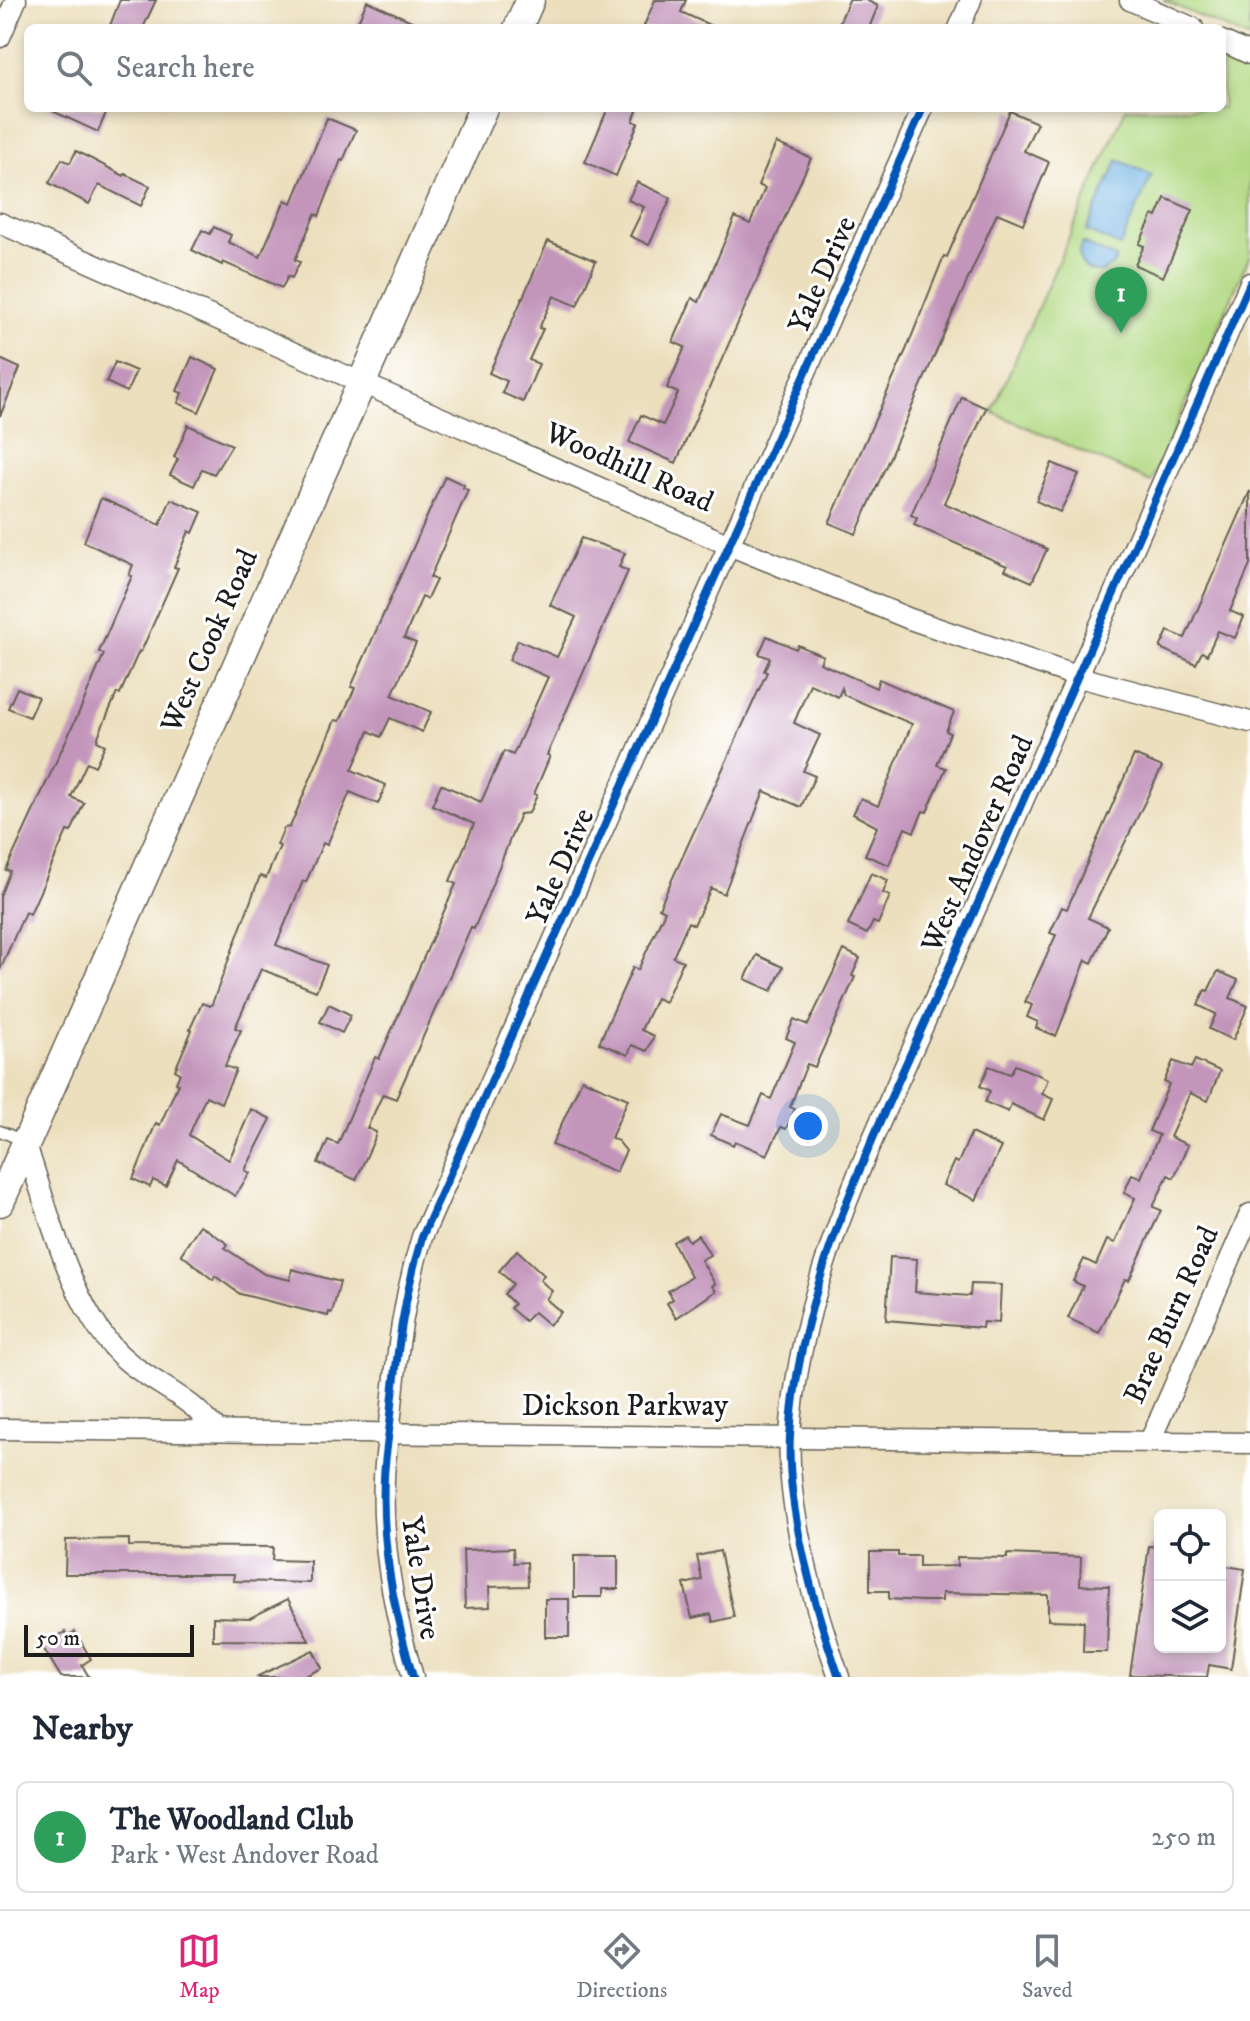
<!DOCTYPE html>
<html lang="en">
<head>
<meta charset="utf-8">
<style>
	body { margin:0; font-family:"IM FELL DW Pica",serif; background:#f6f6f7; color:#1f2937 }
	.controls { position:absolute; right:24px; bottom:24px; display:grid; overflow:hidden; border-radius:12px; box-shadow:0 4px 12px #0003 }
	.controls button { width:72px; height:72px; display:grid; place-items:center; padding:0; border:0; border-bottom:2px solid #e0e1e3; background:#fff; color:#1f2937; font:40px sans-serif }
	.scale { position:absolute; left:24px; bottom:20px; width:170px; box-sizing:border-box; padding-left:8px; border:4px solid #1c1c1c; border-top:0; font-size:22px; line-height:28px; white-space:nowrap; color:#1c1c1c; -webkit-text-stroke:6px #fff; paint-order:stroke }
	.you { position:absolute; left:808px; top:1126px; width:28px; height:28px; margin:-20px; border:6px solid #fff; border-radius:50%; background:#1a73e8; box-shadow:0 0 0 12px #1a73e833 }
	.badge { display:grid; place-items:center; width:52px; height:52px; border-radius:50%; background:#db2777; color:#fff; font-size:26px; font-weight:700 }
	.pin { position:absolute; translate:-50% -66px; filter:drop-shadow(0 2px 4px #0008) }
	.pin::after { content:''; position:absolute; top:42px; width:28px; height:24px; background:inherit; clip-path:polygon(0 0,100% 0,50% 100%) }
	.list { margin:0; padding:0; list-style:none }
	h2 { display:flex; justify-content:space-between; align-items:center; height:104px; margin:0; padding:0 32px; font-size:34px }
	h2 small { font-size:26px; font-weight:400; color:#747a83 }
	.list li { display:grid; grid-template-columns:52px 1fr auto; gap:24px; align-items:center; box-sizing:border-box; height:112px; margin:0 16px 16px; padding:0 16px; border:2px solid #e0e1e3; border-radius:12px }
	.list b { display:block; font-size:30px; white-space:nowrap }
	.list p { margin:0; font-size:26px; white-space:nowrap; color:#747a83 }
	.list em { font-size:26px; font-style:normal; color:#747a83 }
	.icon { flex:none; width:44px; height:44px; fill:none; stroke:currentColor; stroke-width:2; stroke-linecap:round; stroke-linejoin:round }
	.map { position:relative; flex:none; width:1250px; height:1677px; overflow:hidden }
	.search { position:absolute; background:#fff; box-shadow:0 4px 12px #0003; left:24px; right:24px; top:24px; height:88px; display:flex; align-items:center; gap:20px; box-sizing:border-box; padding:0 28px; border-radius:12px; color:#747a83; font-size:30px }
	.sheet { height:232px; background:#fff }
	nav { display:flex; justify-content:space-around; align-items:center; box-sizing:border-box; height:112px; border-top:2px solid #e0e1e3; background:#fff; font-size:22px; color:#747a83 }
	nav a { display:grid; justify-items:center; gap:4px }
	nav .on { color:#db2777 }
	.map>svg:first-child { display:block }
	.green { fill:#b2d983; stroke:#677a50; stroke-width:2 }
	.water { fill:#6db0e2; stroke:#44667f; stroke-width:2 }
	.building { fill:#c395bb }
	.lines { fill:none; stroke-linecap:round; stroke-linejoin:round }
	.lane-casing { stroke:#656054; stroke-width:13 }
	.street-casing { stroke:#656054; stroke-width:23 }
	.secondary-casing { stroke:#656054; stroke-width:31 }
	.lane { stroke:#fff; stroke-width:10 }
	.street { stroke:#fff; stroke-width:20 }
	.secondary { stroke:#fff; stroke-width:28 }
	.cycleway-casing { stroke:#fff; stroke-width:13 }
	.cycleway { stroke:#0057b8; stroke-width:8 }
	.labels { text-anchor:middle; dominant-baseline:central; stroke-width:6; stroke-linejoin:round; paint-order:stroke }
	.street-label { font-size:30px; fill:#1c1c1c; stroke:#fff }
</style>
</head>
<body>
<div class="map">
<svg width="1250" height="1677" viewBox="0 0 1250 1677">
	<rect width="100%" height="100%" fill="#fff"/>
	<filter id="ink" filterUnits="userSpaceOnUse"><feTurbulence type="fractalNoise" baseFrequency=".0125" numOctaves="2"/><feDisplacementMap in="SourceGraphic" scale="16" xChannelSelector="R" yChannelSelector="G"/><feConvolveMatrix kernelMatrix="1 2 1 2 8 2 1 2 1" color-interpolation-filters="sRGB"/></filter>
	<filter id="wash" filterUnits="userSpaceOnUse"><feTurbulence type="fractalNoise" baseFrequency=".006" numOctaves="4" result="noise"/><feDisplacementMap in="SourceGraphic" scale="32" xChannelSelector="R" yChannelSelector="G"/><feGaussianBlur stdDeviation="1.8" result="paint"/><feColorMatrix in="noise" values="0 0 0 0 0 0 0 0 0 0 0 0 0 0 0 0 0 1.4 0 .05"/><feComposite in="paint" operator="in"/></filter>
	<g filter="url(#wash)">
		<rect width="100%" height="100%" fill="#ecdfbd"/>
		<g class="green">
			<polygon points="1163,0 1234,0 1250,7 1250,39"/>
			<polygon points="1222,58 1250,70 1250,255 1151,482 992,412 1126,108 1222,108"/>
		</g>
		<g class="water">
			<polygon points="1118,160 1152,175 1120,246 1086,231"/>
			<path d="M1082 243 1116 258 1113 265 1102 272C1084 274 1074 259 1082 243Z"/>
		</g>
		<g id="blocks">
			<g class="building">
				<polygon points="120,0 156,0 143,28 109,28"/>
				<polygon points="655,0 686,0 681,12 716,28 643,28"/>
				<polygon points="849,0 866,0 878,6 869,28 837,28"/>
				<polygon points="367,1 427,28 355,28"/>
				<polygon points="46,108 108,108 98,132"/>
				<polygon points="608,108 638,108 633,121 638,123 616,176 585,162"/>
				<polygon points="1010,111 1037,123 1024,151 1049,162 1023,224 997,213 856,534 829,523 906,350 944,256 947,257"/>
				<polygon points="327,118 356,130 343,161 341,160 319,216 315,214 295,260 300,262 292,278 288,276 282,288 223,262 222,265 192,250 202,230 210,234 214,227 231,235 228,242 260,257 285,200 292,203"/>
				<polygon points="776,143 811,158 676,463 629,442 641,415 663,425 678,393 667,388 685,347 673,342 692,298 699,302 735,217 750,224 765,188 758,185"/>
				<polygon points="76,151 124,176 125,174 150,186 141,206 99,185 89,204 49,183 62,159 70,163"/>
				<polygon points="637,182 671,198 649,245 630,236 644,207 628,200"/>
				<polygon points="1165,198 1193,210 1163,277 1135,265 1144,246 1139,244 1153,215 1157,217"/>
				<polygon points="548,241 596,261 577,306 554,296 539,328 543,329 529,360 539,364 523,402 502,393 507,381 489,373"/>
				<polygon points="192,357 218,369 199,412 178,403 182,393 177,391"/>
				<polygon points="0,359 20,368 0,416"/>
				<polygon points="115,362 136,371 127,392 106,382"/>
				<polygon points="962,397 986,408 944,503 1047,549 1032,582 1005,570 1007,566 914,525 917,518 911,515"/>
				<polygon points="188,425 232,445 214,474 202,469 194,486 170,475 178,459 174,457"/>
				<polygon points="1052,463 1079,474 1060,512 1036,501"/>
				<polygon points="445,476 464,485 463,488 468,490 430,577 436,580 427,599 422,597 404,638 416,643 392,695 431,712 422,732 390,718 381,737 369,731 352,770 386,785 378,804 350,792 327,845 323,843 306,882 303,881 276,945 327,965 316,991 261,969 235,1028 241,1030 225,1066 236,1070 221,1103 206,1096 189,1135 229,1160 251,1109 271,1119 245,1170 250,1173 235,1196 178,1160 166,1186 153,1180 150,1187 133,1179 156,1123 160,1125 178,1084 176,1083 180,1073 175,1070 192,1030 190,1029 202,1003 210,1006 212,1004 260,876 266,878 280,846 277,845 284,828 290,827 335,720 340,721 355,688 351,687"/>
				<polygon points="1250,491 1250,565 1230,611 1244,617 1235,638 1218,631 1207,655 1202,652 1196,664 1160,648 1168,631 1185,638"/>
				<polygon points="101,498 160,525 171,499 202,512 193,533 189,531 174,567 178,568 141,652 139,651 120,694 117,693 99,734 97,741 105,745 95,766 87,762 71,797 84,803 71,832 67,831 30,914 25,912 0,970 0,896 10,871 6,870 80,710 104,654 99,652 132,576 129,575 133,565 84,542"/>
				<polygon points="581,538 625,553 619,567 628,571 547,755 550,756 534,794 537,795 529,813 520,814 484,905 474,929 471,927 396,1099 383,1094 367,1128 376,1132 374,1140 356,1180 318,1163 328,1140 338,1144 375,1057 379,1059 456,884 450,881 474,824 432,805 441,784 481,802 504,751 513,755 548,677 509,660 518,640 557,657 576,617 550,605"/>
				<polygon points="767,636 796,649 798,645 823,656 820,663 876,688 879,679 954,712 946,731 950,733 937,765 946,768 927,812 923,811 914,832 905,828 889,865 865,855 877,827 853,814 861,798 878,806 912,724 844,695 842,688 838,697 810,684 794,723 820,735 803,771 815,776 801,807 764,791 724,894 711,888 694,925 688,922 673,957 683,961 665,1002 656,998 641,1030 654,1036 647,1051 632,1045 628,1055 599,1043 633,967 638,970 665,911 659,908 767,672 764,671 770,658 759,654"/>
				<polygon points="17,688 38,697 29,717 8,708"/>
				<polygon points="1134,755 1162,767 1088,918 1108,927 1092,963 1086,960 1056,1036 1036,1028 1038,1022 1027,1017 1032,1005 1025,1002 1056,935 1050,933 1062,907 1067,909"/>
				<polygon points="871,873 888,880 883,893 890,896 878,924 873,922 867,934 848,925"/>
				<polygon points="844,950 860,958 852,976 855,977 815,1067 807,1064 790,1107 795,1109 786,1129 781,1127 767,1155 735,1141 733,1145 711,1135 721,1114 750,1125 763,1095 771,1099 795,1042 786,1038 794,1019 808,1025"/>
				<polygon points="757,955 783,967 772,991 745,979"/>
				<polygon points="1218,971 1238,980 1230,998 1248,1006 1233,1040 1209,1029 1216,1014 1198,1005 1205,990 1208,991"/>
				<polygon points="329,1004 351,1015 342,1033 320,1022"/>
				<polygon points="1195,1060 1220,1071 1208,1101 1190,1093 1170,1137 1188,1145 1174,1178 1168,1175 1153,1207 1161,1210 1129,1280 1125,1279 1099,1333 1068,1318 1083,1286 1073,1281 1084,1259 1096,1265 1107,1240 1115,1243 1135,1198 1124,1193 1132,1174 1141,1178 1159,1135 1149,1131 1169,1084 1164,1082 1173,1061 1191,1068"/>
				<polygon points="1015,1065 1048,1079 1042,1094 1053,1099 1044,1120 1011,1104 1008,1112 985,1102 990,1091 980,1086 989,1066 1010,1074"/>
				<polygon points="582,1079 628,1099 611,1138 618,1141 626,1151 616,1172 552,1145"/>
				<polygon points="971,1133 1001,1147 976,1200 943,1185 954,1161 958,1163"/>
				<polygon points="200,1225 228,1244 225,1248 264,1274 290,1280 292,1269 340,1282 332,1313 329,1312 328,1316 240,1294 215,1276 213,1280 181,1254"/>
				<polygon points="685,1235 689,1241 698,1235 710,1255 701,1260 715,1284 712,1286 716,1291 676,1318 667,1303 673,1299 668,1291 691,1277 673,1242"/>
				<polygon points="517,1250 544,1275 540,1280 552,1291 546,1299 561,1312 549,1325 534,1312 525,1321 510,1308 514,1304 504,1294 513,1284 499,1271"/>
				<polygon points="890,1257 917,1259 915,1292 970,1296 971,1284 1001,1285 999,1323 983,1322 982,1328 886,1320"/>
				<polygon points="129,1539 129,1546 273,1547 272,1560 310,1561 310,1583 233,1581 234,1574 65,1574 66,1540"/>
				<polygon points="1149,1546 1160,1547 1160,1647 1220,1647 1220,1565 1245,1569 1231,1669 1209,1665 1207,1677 1130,1675"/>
				<polygon points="513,1548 514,1563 527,1562 528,1586 489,1587 490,1607 465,1608 463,1550"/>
				<polygon points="720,1551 734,1617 713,1622 711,1614 692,1618 684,1584 702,1580 697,1556"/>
				<polygon points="870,1552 898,1552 898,1556 919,1556 919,1567 957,1566 957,1557 1007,1558 1007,1554 1081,1557 1080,1585 1109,1586 1107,1652 1083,1652 1084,1621 1048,1620 1048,1595 942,1593 942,1601 922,1601 889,1599 889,1591 870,1591"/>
				<polygon points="574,1556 618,1556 618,1589 602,1589 602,1597 574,1597"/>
				<polygon points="288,1599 309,1641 213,1640 213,1617 250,1618"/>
				<rect x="545" y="1599" width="24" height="38"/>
				<polygon points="65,1632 67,1636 75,1632 91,1659 82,1665 89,1677 61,1677 42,1646"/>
				<polygon points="313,1650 322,1668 303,1677 256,1677"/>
			</g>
		</g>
	</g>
	<g filter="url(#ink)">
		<use href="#blocks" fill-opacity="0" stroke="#656054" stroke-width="2"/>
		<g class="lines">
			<defs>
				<polyline id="lane" points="0,1131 24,1141"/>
				<g id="street">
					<polyline points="1130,0 1193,28"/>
					<polyline points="959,28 971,0"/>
					<polyline points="0,37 16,0"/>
					<polyline points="1222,41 1250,54"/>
					<polyline points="0,223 729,545 910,619 1079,677 1250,722"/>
					<path d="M25 1142C48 1208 72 1316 127 1361 145 1376 168 1388 187 1402 199 1410 208 1422 219 1431"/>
					<polyline points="0,1429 1250,1443"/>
					<polyline points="1150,1441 1250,1214"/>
					<path d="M413 1677C394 1613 381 1545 384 1478 385 1454 390 1429 392 1405 398 1345 404 1296 422 1237L923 108"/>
					<path d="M839 1677C815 1609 786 1508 790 1436 798 1312 846 1197 896 1086 924 1024 951 963 979 901 1070 695 1160 489 1250 283"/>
				</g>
				<g id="secondary">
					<polyline points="518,28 530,0"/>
					<polyline points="0,1202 483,108"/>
				</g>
			</defs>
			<use href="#lane" class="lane-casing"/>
			<use href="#street" class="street-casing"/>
			<use href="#secondary" class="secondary-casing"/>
			<use href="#lane" class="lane"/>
			<use href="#street" class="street"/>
			<use href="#secondary" class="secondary"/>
			<defs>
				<g id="cycleway">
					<path d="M413 1677C394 1613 381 1545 384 1478 385 1454 390 1429 392 1405 398 1345 404 1296 422 1237L923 108"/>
					<path d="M839 1677C815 1609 786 1508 790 1436 798 1312 846 1197 896 1086 924 1024 951 963 979 901 1070 695 1160 489 1250 283"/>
				</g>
			</defs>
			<use href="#cycleway" class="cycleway-casing"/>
			<use href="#cycleway" class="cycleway"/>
		</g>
	</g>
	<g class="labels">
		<g class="street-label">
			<text transform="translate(823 275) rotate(-66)">Yale Drive</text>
			<text transform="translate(629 468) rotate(24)">Woodhill Road</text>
			<text transform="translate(210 641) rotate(-66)">West Cook Road</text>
			<text transform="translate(978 844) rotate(-66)">West Andover Road</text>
			<text transform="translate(561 867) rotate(-66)">Yale Drive</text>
			<text transform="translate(1172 1315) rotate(-66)">Brae Burn Road</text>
			<text x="625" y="1406">Dickson Parkway</text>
			<text transform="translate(420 1578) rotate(81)">Yale Drive</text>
		</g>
	</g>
</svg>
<div class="controls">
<button><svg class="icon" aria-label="locate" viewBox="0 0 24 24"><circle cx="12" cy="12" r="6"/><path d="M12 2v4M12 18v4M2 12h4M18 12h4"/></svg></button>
<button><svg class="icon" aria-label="layers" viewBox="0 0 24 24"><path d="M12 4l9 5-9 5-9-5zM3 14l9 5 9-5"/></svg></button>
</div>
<div class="scale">50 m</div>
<div class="you"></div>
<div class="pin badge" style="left:1121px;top:333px;background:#2e9e5b">1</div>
<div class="search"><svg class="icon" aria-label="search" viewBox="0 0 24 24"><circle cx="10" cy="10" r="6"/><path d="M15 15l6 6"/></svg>Search here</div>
</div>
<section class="sheet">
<h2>Nearby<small></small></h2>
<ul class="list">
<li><span class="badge" style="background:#2e9e5b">1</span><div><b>The Woodland Club</b><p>Park · West Andover Road</p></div><em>250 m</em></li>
</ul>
</section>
<nav>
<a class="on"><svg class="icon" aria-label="map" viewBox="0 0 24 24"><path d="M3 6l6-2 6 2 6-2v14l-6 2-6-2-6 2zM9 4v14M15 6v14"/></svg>Map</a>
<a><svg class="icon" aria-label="directions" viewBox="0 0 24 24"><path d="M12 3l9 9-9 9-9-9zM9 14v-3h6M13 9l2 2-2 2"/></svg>Directions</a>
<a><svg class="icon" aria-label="saved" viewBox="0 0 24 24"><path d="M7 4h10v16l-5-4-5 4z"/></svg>Saved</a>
</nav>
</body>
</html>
